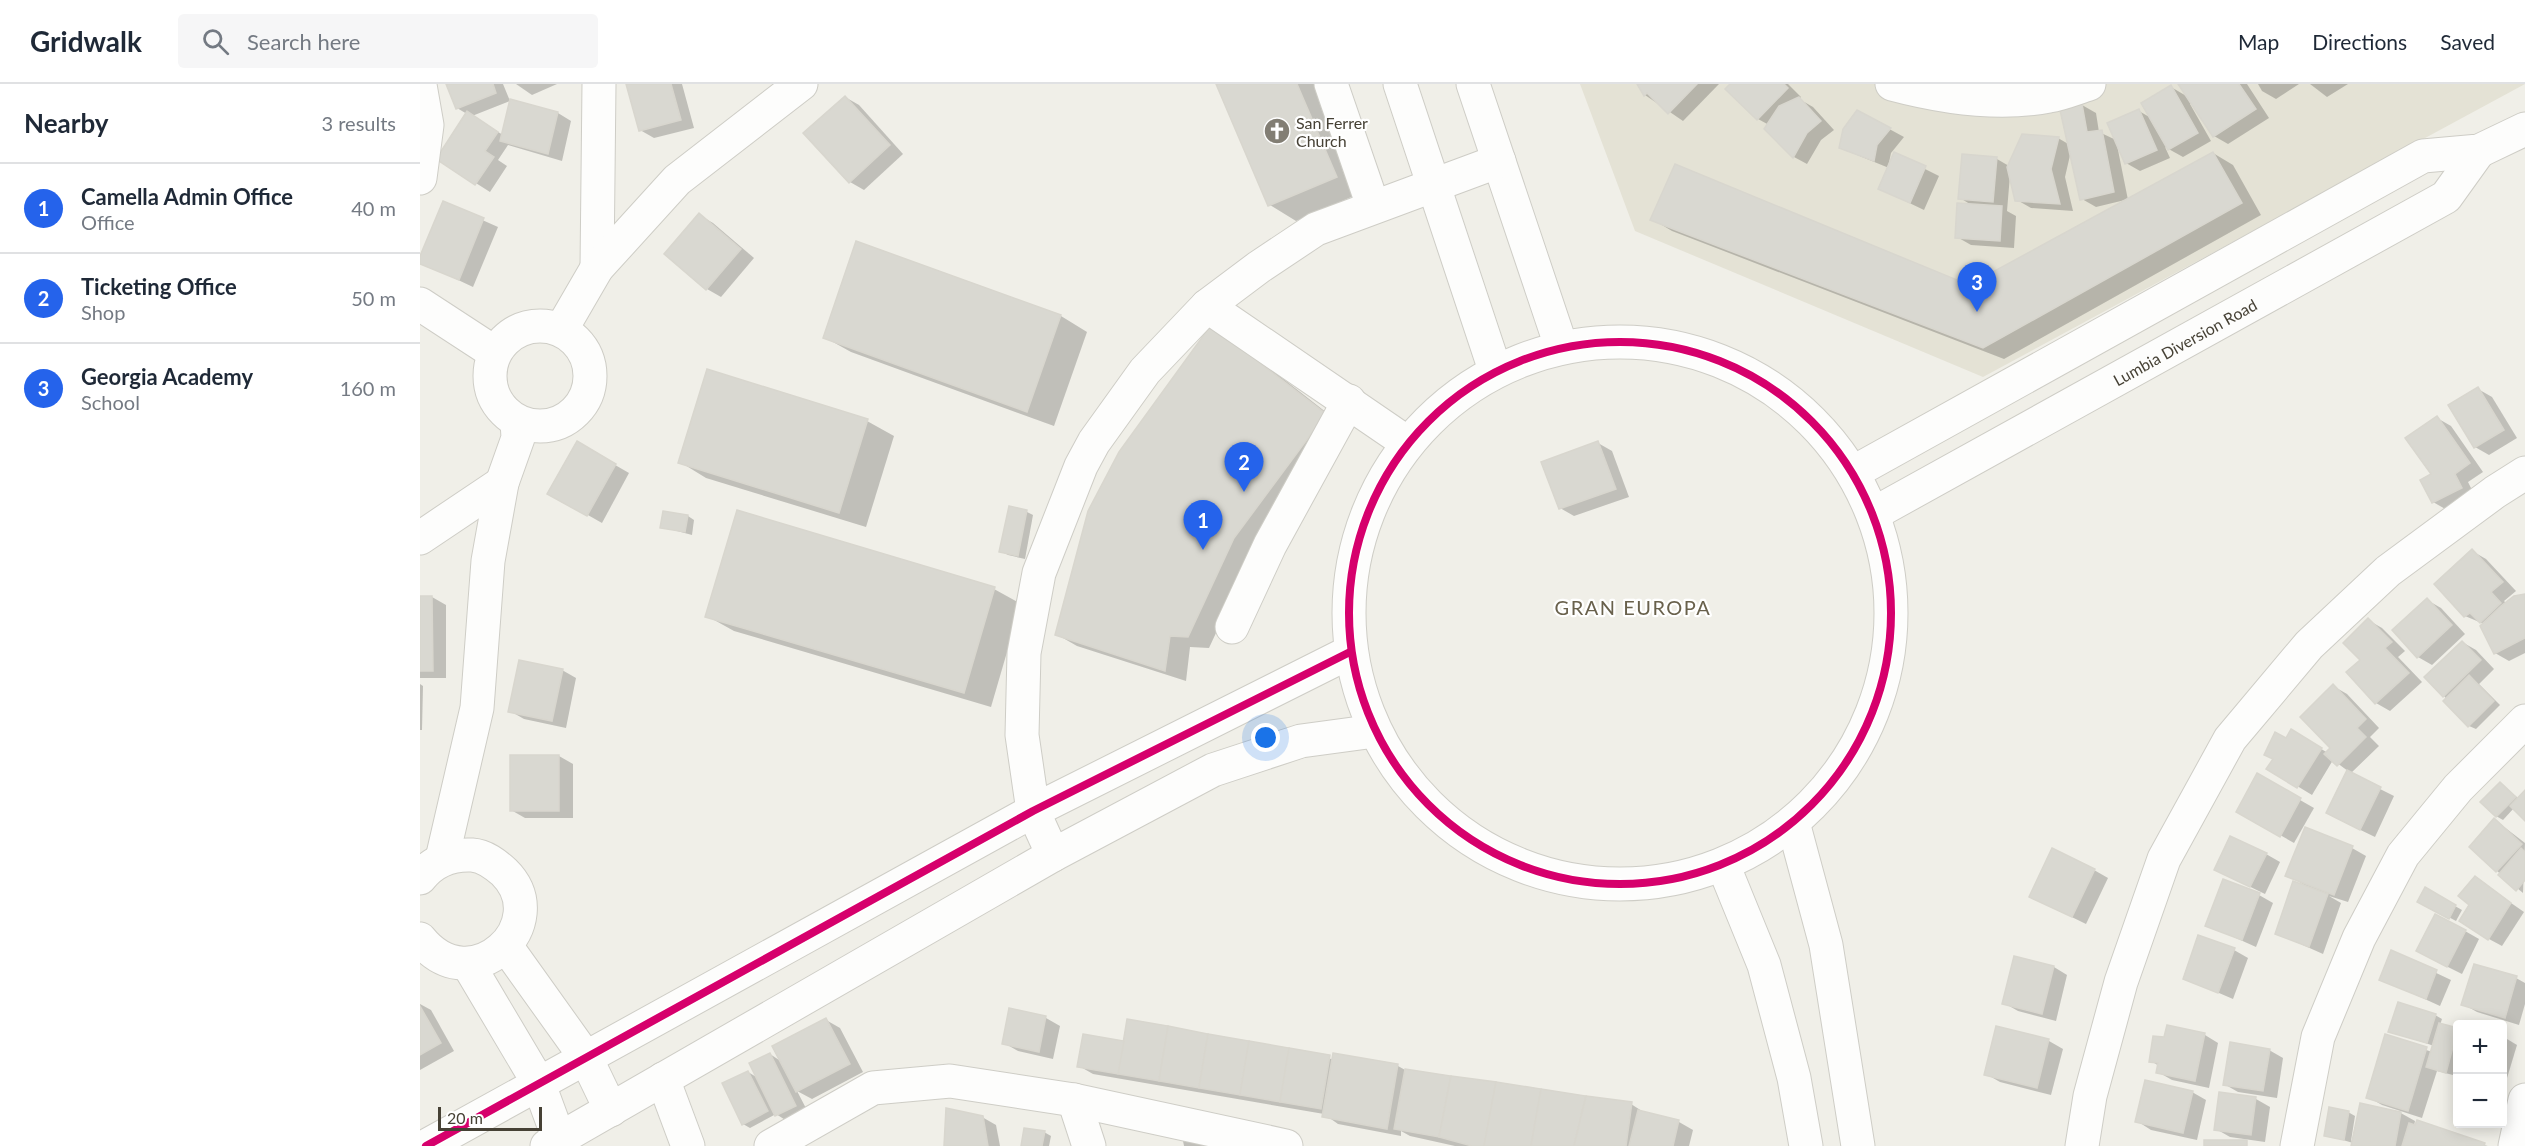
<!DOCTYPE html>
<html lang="en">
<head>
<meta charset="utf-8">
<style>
	body { margin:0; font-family:Lato,sans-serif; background:#f6f6f7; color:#1f2937 }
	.controls { position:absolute; right:18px; bottom:18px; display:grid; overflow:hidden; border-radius:6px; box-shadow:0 3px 15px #0003 }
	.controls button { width:54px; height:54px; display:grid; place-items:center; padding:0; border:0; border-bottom:2px solid #e0e1e3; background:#fff; color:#1f2937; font:30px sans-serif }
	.scale { position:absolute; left:18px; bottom:15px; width:104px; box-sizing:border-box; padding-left:6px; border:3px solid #464135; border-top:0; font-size:16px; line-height:21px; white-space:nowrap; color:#464135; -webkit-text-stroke:4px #fff; paint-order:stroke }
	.you { position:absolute; left:846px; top:654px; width:21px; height:21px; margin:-15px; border:4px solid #fff; border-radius:50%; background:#1a73e8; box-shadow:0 0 0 9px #1a73e833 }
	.badge { display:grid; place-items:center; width:39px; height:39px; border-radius:50%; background:#2563eb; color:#fff; font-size:20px; font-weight:700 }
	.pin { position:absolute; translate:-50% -50px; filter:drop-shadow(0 2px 3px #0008) }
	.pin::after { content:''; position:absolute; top:32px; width:21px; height:18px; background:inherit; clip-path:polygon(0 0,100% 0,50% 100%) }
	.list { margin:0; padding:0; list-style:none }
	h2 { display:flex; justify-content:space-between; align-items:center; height:78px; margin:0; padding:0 24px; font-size:26px }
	h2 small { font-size:20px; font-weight:400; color:#747a83 }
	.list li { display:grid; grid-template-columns:39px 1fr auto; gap:18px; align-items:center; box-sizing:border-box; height:90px; padding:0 24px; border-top:2px solid #e0e1e3 }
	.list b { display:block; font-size:22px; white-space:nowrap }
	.list p { margin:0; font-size:20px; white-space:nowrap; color:#747a83 }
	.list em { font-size:20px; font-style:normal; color:#747a83 }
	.icon { flex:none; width:33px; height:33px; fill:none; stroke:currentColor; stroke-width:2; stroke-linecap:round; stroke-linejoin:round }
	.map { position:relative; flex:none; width:2105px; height:1062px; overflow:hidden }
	header { display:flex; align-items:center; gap:36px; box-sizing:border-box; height:84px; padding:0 30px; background:#fff; border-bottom:2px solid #e0e1e3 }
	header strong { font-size:28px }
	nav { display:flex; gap:33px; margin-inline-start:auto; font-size:21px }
	.search { width:420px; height:54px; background:#f6f6f7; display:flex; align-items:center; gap:15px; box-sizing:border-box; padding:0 21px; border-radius:6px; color:#747a83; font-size:22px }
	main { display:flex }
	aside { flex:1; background:#fff }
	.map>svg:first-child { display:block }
	.residential { fill:#e4e2d5 }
	.shadow { fill:#0003 }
	.building { fill:#d9d8d1; stroke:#d8d6ce; stroke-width:1.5 }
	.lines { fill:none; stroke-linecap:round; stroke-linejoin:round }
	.minor-casing { stroke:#cecdc6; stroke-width:35 }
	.minor { stroke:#fdfdfc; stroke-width:33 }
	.cycleway-casing { stroke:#fff; stroke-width:11 }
	.cycleway { stroke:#d6006c; stroke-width:8 }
	.labels { text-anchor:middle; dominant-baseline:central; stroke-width:4.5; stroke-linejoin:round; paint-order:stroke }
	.poi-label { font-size:16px; fill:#464135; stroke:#fff; text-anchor:start }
	.street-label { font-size:16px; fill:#464135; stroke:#fff }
	.quarter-label { font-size:20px; letter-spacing:1.5px; fill:#69614c; stroke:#fff }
</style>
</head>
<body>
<header>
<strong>Gridwalk</strong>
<div class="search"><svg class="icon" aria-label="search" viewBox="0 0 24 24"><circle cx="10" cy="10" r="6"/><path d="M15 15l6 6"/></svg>Search here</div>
<nav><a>Map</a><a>Directions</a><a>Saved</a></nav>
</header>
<main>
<aside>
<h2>Nearby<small>3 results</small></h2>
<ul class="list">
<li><span class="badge">1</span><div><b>Camella Admin Office</b><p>Office</p></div><em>40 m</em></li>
<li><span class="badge">2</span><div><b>Ticketing Office</b><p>Shop</p></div><em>50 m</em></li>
<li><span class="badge">3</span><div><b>Georgia Academy</b><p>School</p></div><em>160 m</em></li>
</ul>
</aside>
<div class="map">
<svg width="2105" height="1062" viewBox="0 0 2105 1062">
	<rect width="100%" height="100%" fill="#f0efe8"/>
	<polygon class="residential" points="1160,0 2105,0 1563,293 1215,147"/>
	<g class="shadow">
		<polygon points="28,0 83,0 90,17 52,32 83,51 138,29 151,37 142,77 88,61 78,76 87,82 70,108 18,75 47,30 37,24"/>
		<polygon points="96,0 137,0 112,11"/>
		<polygon points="208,0 262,0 274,44 234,54 220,46"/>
		<polygon points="798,0 896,0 943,108 876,137 850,121"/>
		<polygon points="1218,0 1299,0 1263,37 1225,11"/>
		<polygon points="1312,0 1368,0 1381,13 1379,15 1393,23 1414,46 1401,56 1387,80 1374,73 1349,41 1338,35"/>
		<polygon points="1760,0 1827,0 1849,34 1808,60 1794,52 1772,19 1770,20 1791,57 1763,73 1745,63 1750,74 1720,87 1706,79 1697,61 1708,116 1793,69 1813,81 1841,131 1584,275 1252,147 1232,135 1550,202 1705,116 1676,123 1662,115 1651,67 1645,93 1653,127 1611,124 1597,116 1590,91 1587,127 1596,132 1594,164 1551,161 1537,153 1553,122 1540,114 1577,75 1589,82 1638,54 1650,61 1662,21 1676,29 1679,48 1696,56 1719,27 1731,34 1751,3 1768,13"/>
		<polygon points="1838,0 1879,0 1856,15 1842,7"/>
		<polygon points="1890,0 1928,0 1907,13"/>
		<polygon points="425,13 439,21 483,70 444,106 430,98"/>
		<polygon points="1438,28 1484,53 1471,69 1468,83 1475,70 1519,92 1504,126 1460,105 1469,84 1420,64"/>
		<polygon points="24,119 78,143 53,203 0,178"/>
		<polygon points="279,131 293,139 334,174 301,213 287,205"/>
		<polygon points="437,159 641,232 667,248 634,342 431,268 404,253"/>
		<polygon points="812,255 925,343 835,465 789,564 770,563 766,597 657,562 636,550"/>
		<polygon points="2058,305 2072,313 2097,354 2069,371 2055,363"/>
		<polygon points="2017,334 2031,342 2063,388 2048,398 2055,412 2027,426 2013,418"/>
		<polygon points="447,337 474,352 446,443 286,394 260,378"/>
		<polygon points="157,359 209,389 182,439 129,409"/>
		<polygon points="1178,359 1192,367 1209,413 1154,432 1140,424"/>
		<polygon points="607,428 613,431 605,475 588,471 581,467"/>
		<polygon points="268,432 274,436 272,451 242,443"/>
		<polygon points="2052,467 2066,475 2096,507 2084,517 2087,520 2105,512 2105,569 2089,577 2075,569 2064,540 2045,532"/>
		<polygon points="574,505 601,520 571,623 314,547 287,532"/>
		<polygon points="0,513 12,513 26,521 26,594 0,594"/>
		<polygon points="2007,516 2021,524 2045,550 2012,581 1998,573"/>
		<polygon points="1948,536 1962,544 1985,567 1978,573 2002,598 1970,627 1956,619 1942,576"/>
		<polygon points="2042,558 2056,566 2074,585 2059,600 2080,621 2056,645 2049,642 2024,612"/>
		<polygon points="142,586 156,594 146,644 104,635 90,627"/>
		<polygon points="0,600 3,602 2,646 0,646"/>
		<polygon points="1913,602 1927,610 1959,644 1950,653 1959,662 1930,690 1974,712 1955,753 1922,737 1928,687 1913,676 1892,711 1849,685 1871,647 1908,669 1912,664"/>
		<polygon points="139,672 153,680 153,734 105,734 91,726"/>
		<polygon points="1838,692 1894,724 1874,759 1818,727"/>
		<polygon points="2081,700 2099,715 2105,708 2105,735 2094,724 2083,736 2076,732"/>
		<polygon points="2075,736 2105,759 2103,809 2077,787"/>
		<polygon points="1932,764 1946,772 1928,818 1909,812 1921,819 1903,870 1856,849 1886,802 1867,791"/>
		<polygon points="1846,770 1860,778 1845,810 1810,793"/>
		<polygon points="1674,786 1688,794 1666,840 1625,820"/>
		<polygon points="2055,794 2104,828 2082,862 2069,855 2051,821"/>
		<polygon points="2005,805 2042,826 2036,837 1999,817"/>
		<polygon points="1839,811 1853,819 1836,863 1787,841"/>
		<polygon points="2045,847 2059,855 2042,890 2012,875"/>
		<polygon points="1814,866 1828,874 1813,915 1764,894"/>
		<polygon points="1972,868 2031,896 2020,922 1961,895"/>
		<polygon points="1634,883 1647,891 1636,937 1598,927 1584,919"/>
		<polygon points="2096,894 2105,899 2105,920 2099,941 2057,928 2043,920"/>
		<polygon points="0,920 11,926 34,967 0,986"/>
		<polygon points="2015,931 2022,935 2020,941 2038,946 2038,988 2035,986 2033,991 2017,987 2002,1034 1962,1021 1948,1013 1966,952 2012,968 2014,962 1970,947"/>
		<polygon points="626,934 640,942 633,975 598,967 584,959"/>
		<polygon points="406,936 420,944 443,988 392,1015 377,1007 389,1030 370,1039 356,1030 330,1044 323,1040 328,988 338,994 350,970 362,978"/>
		<polygon points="1577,944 1629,957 1643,965 1631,1011 1580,998 1566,990"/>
		<polygon points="1785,951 1798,959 1789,1004 1752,996 1738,988 1739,982 1731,977"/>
		<polygon points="2082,952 2097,961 2084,1004 2082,1004"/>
		<polygon points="705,959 913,975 914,971 978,982 987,987 1211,1020 1225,1029 1259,1038 1273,1046 1269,1062 1035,1062 990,1052 981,1047 981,1052 918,1040 904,1030 673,990 659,982"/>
		<polygon points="1849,966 1863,974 1857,1014 1818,1008 1804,1000"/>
		<polygon points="1772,1008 1786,1016 1777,1056 1731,1046 1717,1037"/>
		<polygon points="1800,1010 1836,1015 1850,1023 1845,1058 1810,1053 1796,1045"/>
		<polygon points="1928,1028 1935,1032 1931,1057 1979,1028 1995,1037 1993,1047 2068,1062 1933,1062 1933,1059 1906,1051"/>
		<polygon points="562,1033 576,1041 580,1062 526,1062"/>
		<polygon points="624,1048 631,1052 629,1062 603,1062"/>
		<polygon points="763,1057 792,1062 764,1062"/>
	</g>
	<g class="building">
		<polygon points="26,0 73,0 76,9 36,25"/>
		<polygon points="206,0 251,0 261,36 219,47"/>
		<polygon points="796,0 877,0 917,93 848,122"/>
		<polygon points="1217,0 1277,0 1248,30 1227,9 1224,12"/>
		<polygon points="1310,0 1364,0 1368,4 1337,36 1305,5"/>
		<polygon points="1758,0 1819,0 1836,25 1793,53"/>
		<polygon points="1751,1 1778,49 1748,66 1721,19"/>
		<polygon points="425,12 470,61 429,99 383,49"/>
		<polygon points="1379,13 1401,37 1387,49 1373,74 1344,45 1359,22"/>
		<polygon points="90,15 138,28 128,70 80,57"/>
		<polygon points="1662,20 1667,48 1682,46 1694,108 1660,116 1640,26"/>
		<polygon points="1719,25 1737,66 1705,80 1687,39"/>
		<polygon points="1437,26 1471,44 1457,61 1454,77 1419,64 1423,45"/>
		<polygon points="47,27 78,48 65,67 74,73 55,101 16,75"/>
		<polygon points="1602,50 1639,53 1631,85 1640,120 1595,117 1587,83"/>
		<polygon points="1474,68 1506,82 1490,119 1458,105"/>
		<polygon points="1793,68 1822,119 1563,264 1230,136 1255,80 1549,201"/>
		<polygon points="1542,70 1577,73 1573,118 1538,115"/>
		<polygon points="23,117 64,134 39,196 0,180 0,172"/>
		<polygon points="1537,119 1582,122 1580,157 1535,154"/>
		<polygon points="279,129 321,165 286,206 244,170"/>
		<polygon points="436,157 641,231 607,328 403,254"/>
		<polygon points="791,241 906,330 814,454 768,553 750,552 745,587 635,551 668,427 699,368"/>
		<polygon points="287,285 448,335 419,429 258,379"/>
		<polygon points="2058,303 2084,346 2054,364 2028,321"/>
		<polygon points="2017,332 2050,379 2035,390 2042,404 2012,419 2000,396 2011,390 1985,354"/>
		<polygon points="157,357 196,380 167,432 127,410"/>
		<polygon points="1178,357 1196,405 1139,425 1121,378"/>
		<polygon points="589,422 607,426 598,472 579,468"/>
		<polygon points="317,426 575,503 544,609 285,533"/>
		<polygon points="243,427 268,431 265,448 240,444"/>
		<polygon points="2052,465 2083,498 2071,508 2081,519 2060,539 2050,529 2044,533 2014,500"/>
		<polygon points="2105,510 2105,554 2074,570 2060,542 2081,522 2094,512"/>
		<polygon points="0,512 12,512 13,587 0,587"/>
		<polygon points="2007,514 2032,541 1997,574 1972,546"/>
		<polygon points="1948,534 1972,558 1965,564 1989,589 1955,620 1926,588 1940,576 1923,559"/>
		<polygon points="2042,557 2061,576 2023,613 2004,593"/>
		<polygon points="99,576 143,585 132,637 88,628"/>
		<polygon points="2049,591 2074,617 2048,643 2023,617"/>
		<polygon points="1913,600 1946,635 1937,644 1946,653 1917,682 1904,670 1910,664 1880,633"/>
		<polygon points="1871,645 1902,664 1877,704 1846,685 1853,675 1844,671 1855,648 1866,654"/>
		<rect x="90" y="671" width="49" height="56"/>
		<polygon points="1927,686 1961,703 1940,746 1906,729"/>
		<polygon points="1837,689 1881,714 1860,753 1816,728"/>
		<polygon points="2080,698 2096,713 2076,733 2060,718"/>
		<polygon points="2105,706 2105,737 2090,722"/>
		<polygon points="2074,734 2102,760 2076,788 2049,763"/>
		<polygon points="1885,743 1933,762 1914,811 1865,792"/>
		<polygon points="1810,752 1847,769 1830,803 1794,786"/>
		<polygon points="1632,764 1675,785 1652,833 1609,813"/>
		<polygon points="2101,764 2105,768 2105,796 2096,807 2078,791"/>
		<polygon points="2055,792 2091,819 2068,856 2039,837 2049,821 2038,812"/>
		<polygon points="1803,795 1840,809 1822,856 1785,842"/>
		<polygon points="1873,797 1908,810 1889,863 1855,850"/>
		<polygon points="2005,803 2036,821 2029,835 1997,818"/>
		<polygon points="2015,830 2046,846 2027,883 1996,867"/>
		<polygon points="1778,851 1815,864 1798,909 1763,895"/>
		<polygon points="1971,866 2017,886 2006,915 1959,896"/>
		<polygon points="1594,872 1634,882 1622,930 1582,920"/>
		<polygon points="2054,880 2097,892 2085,934 2041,921"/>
		<polygon points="1978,918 2016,930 2007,959 1968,948"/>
		<polygon points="0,922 21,959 0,971"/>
		<polygon points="589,924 626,932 619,968 582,960"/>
		<polygon points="406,934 430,980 376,1008 352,962"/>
		<polygon points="707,935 748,942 739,997 698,990"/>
		<polygon points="2019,939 2038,944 2026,989 2006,983"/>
		<polygon points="1747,941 1785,949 1775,997 1736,989 1738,979 1729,978 1733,952 1744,953"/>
		<polygon points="748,942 788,950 779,1004 739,997"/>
		<polygon points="1576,942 1629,955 1617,1004 1564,991"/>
		<polygon points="663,950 704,957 698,990 657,983"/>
		<polygon points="788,950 829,957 820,1011 779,1004"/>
		<polygon points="1965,950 2007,963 1988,1027 1946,1014"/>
		<polygon points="829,957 869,964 860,1018 820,1011"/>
		<polygon points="1810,958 1850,965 1843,1007 1803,1001"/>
		<polygon points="869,964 910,971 901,1025 860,1018"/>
		<polygon points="350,969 376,1022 355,1032 329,979"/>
		<polygon points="913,969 978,980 967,1045 902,1033"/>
		<polygon points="985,985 1031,992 1019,1053 974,1045"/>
		<polygon points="328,987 348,1027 322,1041 302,999"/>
		<polygon points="1031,992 1076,998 1064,1062 1052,1062 1019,1053"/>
		<polygon points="1725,996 1773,1007 1763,1049 1715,1038"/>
		<polygon points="1076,998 1121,1005 1111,1062 1064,1062"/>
		<polygon points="1121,1005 1166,1012 1154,1062 1111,1062"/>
		<polygon points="1799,1008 1836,1013 1831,1051 1794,1046"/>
		<polygon points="1166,1012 1212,1018 1206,1062 1154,1062"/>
		<polygon points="1940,1019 1981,1028 1975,1062 1931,1062"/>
		<polygon points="1909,1023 1929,1027 1924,1056 1904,1052"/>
		<polygon points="526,1024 563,1032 568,1062 524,1062"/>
		<polygon points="1218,1026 1259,1036 1253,1062 1209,1062"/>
		<polygon points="1997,1036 2065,1059 2064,1062 1982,1062 1989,1039 1995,1041"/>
		<polygon points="604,1044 625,1047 622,1062 601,1062"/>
		<rect x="1784" y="1056" width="43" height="6"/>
	</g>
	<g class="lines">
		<defs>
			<g id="minor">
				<polyline points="911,0 953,122"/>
				<polyline points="980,0 1075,286"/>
				<polyline points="1053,0 1141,262"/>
				<path d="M1472 0C1521 13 1578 22 1629 12 1642 10 1656 4 1669 0"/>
				<polyline points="0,1 7,41 0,94"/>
				<polyline points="177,184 179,0"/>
				<polyline points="0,220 75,269"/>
				<polyline points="787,222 986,358"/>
				<circle cx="120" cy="292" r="50"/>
				<polyline points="141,246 177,184 257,96 381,0"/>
				<circle cx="1200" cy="529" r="271"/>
				<polyline points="1434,388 2003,72 2059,67 2105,45"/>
				<path id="s1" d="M1455 429 2026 113 2059 67"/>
				<polyline points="0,454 82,399"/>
				<polyline points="812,543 850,461 929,317"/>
				<polyline points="1374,742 1406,861 1438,1062"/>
				<polyline points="633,771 613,727 602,651 604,569 619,489 661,382 674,358 725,287 787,222 839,183 896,145 1079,77"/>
				<polyline points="22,775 57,624 68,477 82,399 98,354 97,337"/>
				<polyline points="1304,783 1344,881 1374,994 1386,1062"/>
				<path d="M0 794C13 777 31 770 52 771 65 772 75 780 84 788 136 839 52 920 0 855"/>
				<polyline points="86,862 166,974 191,1026"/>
				<polyline points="48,880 118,998 139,1055"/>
				<polyline points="243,995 268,1062"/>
				<polyline points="654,1016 669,1062"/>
				<polyline points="6,1062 613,727 930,568"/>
				<polyline points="127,1062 633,771 793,686 881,657 955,647"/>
				<polyline points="351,1062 453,1004 530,997 654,1016 866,1062"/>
				<polyline points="1662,1062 1670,1012 1701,898 1744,775 1810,655 1889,561 1968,487 2075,408 2105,389"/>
				<polyline points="1877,1062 1898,953 1939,854 1983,771 2038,704 2105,637"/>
				<polyline points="2095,1062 2105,1016"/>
			</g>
		</defs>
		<use href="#minor" class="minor-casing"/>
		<use href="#minor" class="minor"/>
		<defs>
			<g id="cycleway">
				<circle cx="1200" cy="529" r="271"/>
				<polyline points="6,1062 613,727 930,568"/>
			</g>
		</defs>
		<use href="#cycleway" class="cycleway-casing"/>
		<use href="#cycleway" class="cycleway"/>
	</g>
	<defs>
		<symbol id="church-disc" viewBox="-11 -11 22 22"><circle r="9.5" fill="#827e74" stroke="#fff"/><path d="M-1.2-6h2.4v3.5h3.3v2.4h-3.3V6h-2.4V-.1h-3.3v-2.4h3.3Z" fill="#fff"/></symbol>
	</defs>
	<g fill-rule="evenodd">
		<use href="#church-disc" x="842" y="32" width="30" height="30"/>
	</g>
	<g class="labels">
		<g class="poi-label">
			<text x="876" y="38">San Ferrer<tspan x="876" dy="18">Church</tspan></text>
		</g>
		<g class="street-label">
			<text stroke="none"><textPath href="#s1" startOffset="354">Lumbia Diversion Road</textPath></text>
		</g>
		<g class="quarter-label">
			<text x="1213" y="523">GRAN EUROPA</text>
		</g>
	</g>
</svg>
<div class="controls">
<button>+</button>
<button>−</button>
</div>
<div class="scale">20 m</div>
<div class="you"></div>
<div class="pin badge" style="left:783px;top:466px">1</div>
<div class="pin badge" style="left:824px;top:408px">2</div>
<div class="pin badge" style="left:1557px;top:228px">3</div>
</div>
</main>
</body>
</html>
